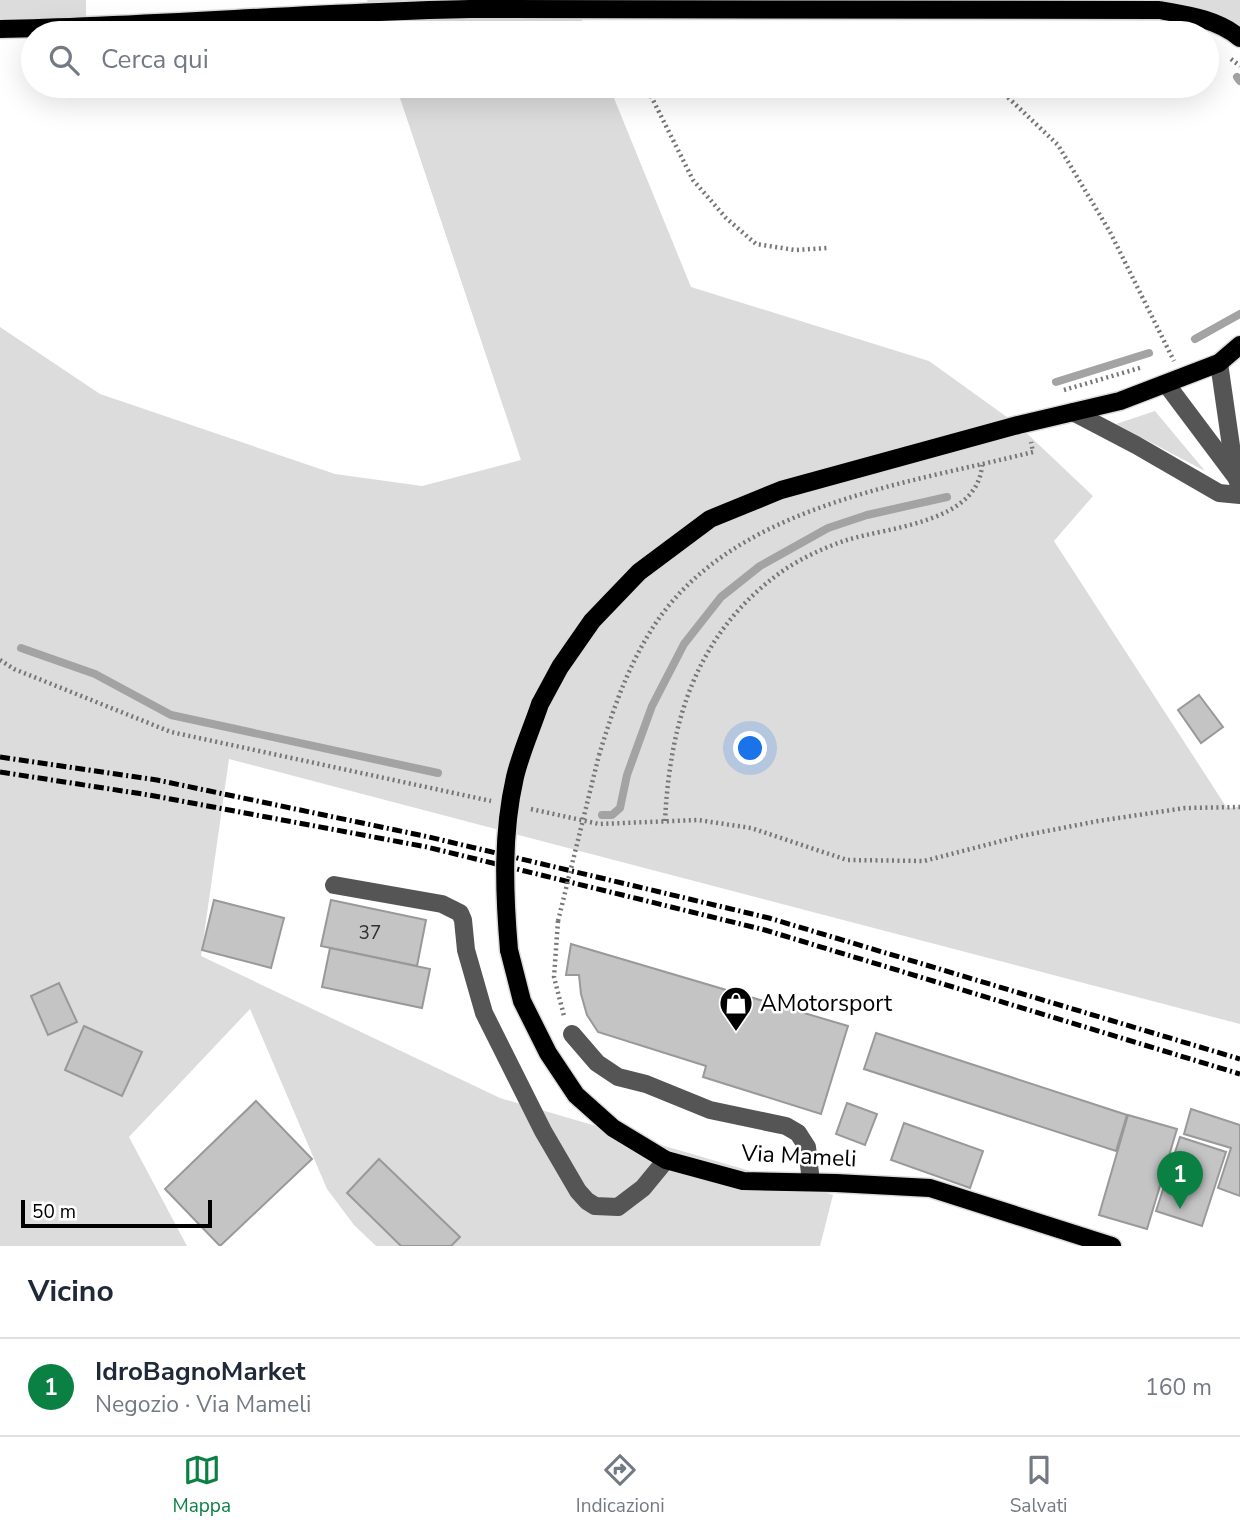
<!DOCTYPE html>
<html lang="it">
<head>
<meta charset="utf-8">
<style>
	body { margin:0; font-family:"Nunito Sans",sans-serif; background:#f2f2f3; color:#1f2937 }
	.scale { position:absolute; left:21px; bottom:18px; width:191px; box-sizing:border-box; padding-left:7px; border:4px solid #000; border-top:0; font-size:19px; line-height:24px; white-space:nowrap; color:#000; -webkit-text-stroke:5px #fff; paint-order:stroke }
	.you { position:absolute; left:751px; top:749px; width:24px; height:24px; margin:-18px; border:5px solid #fff; border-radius:50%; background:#1a73e8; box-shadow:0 0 0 10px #1a73e833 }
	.badge { display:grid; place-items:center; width:46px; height:46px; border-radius:50%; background:#0b8043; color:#fff; font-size:23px; font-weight:700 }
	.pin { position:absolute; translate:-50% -58px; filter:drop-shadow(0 2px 4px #0008) }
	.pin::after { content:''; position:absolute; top:37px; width:24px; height:21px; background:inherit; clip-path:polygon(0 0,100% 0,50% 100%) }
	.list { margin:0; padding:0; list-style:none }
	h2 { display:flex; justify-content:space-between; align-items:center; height:91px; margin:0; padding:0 28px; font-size:30px }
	h2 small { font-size:23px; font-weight:400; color:#747a83 }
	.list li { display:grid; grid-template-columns:46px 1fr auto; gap:21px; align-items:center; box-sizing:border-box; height:98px; padding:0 28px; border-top:2px solid #e0e1e3 }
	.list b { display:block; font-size:26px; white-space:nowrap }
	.list p { margin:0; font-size:23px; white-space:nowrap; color:#747a83 }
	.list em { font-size:23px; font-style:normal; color:#747a83 }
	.icon { flex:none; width:38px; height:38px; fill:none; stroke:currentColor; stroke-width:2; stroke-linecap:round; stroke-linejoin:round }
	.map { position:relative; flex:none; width:1240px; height:1246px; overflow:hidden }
	.search { position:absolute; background:#fff; box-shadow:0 7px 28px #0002; left:21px; right:21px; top:21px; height:77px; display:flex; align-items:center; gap:18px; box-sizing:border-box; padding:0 24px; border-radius:38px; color:#747a83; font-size:26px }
	.sheet { height:189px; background:#fff }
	nav { display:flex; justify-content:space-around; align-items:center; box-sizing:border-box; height:98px; border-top:2px solid #e0e1e3; background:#fff; font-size:19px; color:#747a83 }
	nav a { display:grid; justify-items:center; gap:4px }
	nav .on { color:#0b8043 }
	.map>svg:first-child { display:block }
	.green { fill:#dcdcdc }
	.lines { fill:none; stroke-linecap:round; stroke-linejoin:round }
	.stream { stroke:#a3a3a3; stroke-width:8 }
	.building { fill:#c4c4c4; stroke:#999; stroke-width:2 }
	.major-casing { stroke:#dbdbdb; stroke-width:21 }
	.path { stroke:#777; stroke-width:4.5; stroke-dasharray:2 3.5; stroke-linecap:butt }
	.minor { stroke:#555; stroke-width:18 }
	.major { stroke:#000; stroke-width:18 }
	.rail { stroke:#000; stroke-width:5; stroke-dasharray:10 3.5 2 3.5; stroke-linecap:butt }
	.major-bridge-casing { stroke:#dbdbdb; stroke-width:21; stroke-linecap:butt }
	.path-bridge { stroke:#777; stroke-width:4.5; stroke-dasharray:2 3.5; stroke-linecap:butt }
	.major-bridge { stroke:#000; stroke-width:18 }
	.labels { text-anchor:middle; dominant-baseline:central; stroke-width:5; stroke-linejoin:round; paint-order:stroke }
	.number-label { font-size:19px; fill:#313131 }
	.poi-label { font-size:23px; fill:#000; stroke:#fff; text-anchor:start }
	.street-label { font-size:23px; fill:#000; stroke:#fff }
</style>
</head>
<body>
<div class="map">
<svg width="1240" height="1246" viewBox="0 0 1240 1246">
	<rect width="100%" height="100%" fill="#fff"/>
	<g class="green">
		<polygon points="0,0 86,0 86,27 0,29"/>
		<polygon points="367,0 1240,0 1240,38 1198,17 578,10 587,33 378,33"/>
		<polygon points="396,86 609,86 691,287 929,361 1018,425 1093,496 1054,541 1227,808 1240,807 1240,1024 229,759 201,956 500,1098 833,1195 820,1246 376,1246 354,1225 327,1189 250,1009 129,1137 187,1246 0,1246 0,327 100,394 335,474 422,486 521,460"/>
		<polygon points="1155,411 1205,471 1116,424"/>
	</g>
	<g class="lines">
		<g class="stream">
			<polyline points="1237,77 1240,81"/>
			<polyline points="1195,339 1240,314"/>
			<polyline points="1056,382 1149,353"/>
			<polyline points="21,648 95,674 171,715 438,773"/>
			<polyline points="602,815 612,815 620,808 627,775 652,706 684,644 721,597 760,566 828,528 867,515 947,497"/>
		</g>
	</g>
	<g class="building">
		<polygon points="1199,695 1223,727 1201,743 1178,710"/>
		<polygon points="214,900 284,918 271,968 202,950"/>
		<polygon points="331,900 426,920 417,966 321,946"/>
		<polygon points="571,944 848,1026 821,1114 703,1077 706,1066 598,1032 587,1015 581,994 579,975 566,975"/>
		<polygon points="330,948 430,969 422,1008 322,987"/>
		<polygon points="59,983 77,1022 48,1035 31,996"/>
		<polygon points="84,1026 142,1052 122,1096 65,1070"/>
		<polygon points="876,1033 1127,1115 1116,1151 864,1069"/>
		<polygon points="256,1101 312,1159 220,1246 165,1189"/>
		<polygon points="847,1103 877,1114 865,1145 836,1134"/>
		<polygon points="1191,1109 1240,1125 1240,1196 1218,1188 1231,1148 1184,1134"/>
		<polygon points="1128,1115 1177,1129 1147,1229 1099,1215"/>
		<polygon points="904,1123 983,1151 970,1188 891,1160"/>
		<polygon points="1180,1137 1226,1152 1202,1226 1156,1211"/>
		<polygon points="379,1159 460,1237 451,1246 401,1246 347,1193"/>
	</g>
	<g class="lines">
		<defs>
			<g id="major">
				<path d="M0 29C157 26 313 12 470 9L1159 10C1188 15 1217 19 1240 38"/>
				<polyline points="540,704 560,667 592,621 639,572 710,519 781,490 1018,425 1120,401 1219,363 1240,345"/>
				<polyline points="509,950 522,1001 548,1053 576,1095 613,1128 666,1160 743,1181 836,1183 930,1188 1112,1246"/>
			</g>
		</defs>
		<use href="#major" class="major-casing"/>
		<g class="path">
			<polyline points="1231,59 1240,66"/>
			<polyline points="646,86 693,180 726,218 756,244 795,250 828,248"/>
			<polyline points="996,86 1058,145 1110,232 1174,361"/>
			<polyline points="1064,390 1143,367"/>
			<polyline points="0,660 14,669 171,732 491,801"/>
			<path d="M599 755C612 713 626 671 650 632 727 506 902 485 1033 452L1031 442"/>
			<polyline points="531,809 599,824 698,820 751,828 847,860 924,861 1021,836 1098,821 1185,808 1240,807"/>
			<path d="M665 821C670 720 697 631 784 570 802 558 825 547 847 540 888 527 978 523 982 465"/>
			<polyline points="558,921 554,977 564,1016"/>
		</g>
		<g class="minor">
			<polyline points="1219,363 1235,474"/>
			<polyline points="1167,385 1236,477 1240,487"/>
			<polyline points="1073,412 1136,445 1219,493 1240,495"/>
			<polyline points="334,885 442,904 460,913 463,920 466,950 484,1013 543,1131 578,1191 587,1201 595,1206 618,1207 643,1188 666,1160"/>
			<polyline points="572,1034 597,1063 618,1077 646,1084 710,1110 786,1126 798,1133 807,1147 811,1182"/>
		</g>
		<use href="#major" class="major"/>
		<g class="rail">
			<polyline points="0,757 157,780 429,837 769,918 1240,1059"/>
			<polyline points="0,772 149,795 427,847 765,930 1240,1074"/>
		</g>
		<defs>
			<path id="major-bridge" d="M509 950C504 891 502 834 515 777 521 752 532 728 540 704"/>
		</defs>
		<use href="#major-bridge" class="major-bridge-casing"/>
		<polyline class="path-bridge" points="558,921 599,755"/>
		<use href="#major-bridge" class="major-bridge"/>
	</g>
	<defs>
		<symbol id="shop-pin" viewBox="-11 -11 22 30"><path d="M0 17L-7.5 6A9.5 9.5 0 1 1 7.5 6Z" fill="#000" stroke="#fff"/><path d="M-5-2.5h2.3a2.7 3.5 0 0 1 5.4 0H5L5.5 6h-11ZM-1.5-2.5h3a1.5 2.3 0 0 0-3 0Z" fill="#fff"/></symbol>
	</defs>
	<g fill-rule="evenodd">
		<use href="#shop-pin" x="717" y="984" width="38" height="52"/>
	</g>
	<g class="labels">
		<g class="number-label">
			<text x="370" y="933">37</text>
		</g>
		<g class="poi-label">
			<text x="760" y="1003">AMotorsport</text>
		</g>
		<g class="street-label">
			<text transform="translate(799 1156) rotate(3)">Via Mameli</text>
		</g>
	</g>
</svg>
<div class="scale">50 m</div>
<div class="you"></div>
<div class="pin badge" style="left:1180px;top:1209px">1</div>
<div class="search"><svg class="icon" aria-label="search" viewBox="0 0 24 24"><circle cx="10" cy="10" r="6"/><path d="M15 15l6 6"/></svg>Cerca qui</div>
</div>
<section class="sheet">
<h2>Vicino<small></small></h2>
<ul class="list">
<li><span class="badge">1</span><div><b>IdroBagnoMarket</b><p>Negozio · Via Mameli</p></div><em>160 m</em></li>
</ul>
</section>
<nav>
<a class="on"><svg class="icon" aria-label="map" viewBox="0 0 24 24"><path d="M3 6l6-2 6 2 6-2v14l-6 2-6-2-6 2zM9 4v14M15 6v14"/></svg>Mappa</a>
<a><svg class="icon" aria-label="directions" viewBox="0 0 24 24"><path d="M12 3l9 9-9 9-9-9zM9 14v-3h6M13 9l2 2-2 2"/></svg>Indicazioni</a>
<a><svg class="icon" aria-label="saved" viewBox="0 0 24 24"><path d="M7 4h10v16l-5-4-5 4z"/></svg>Salvati</a>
</nav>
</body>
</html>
